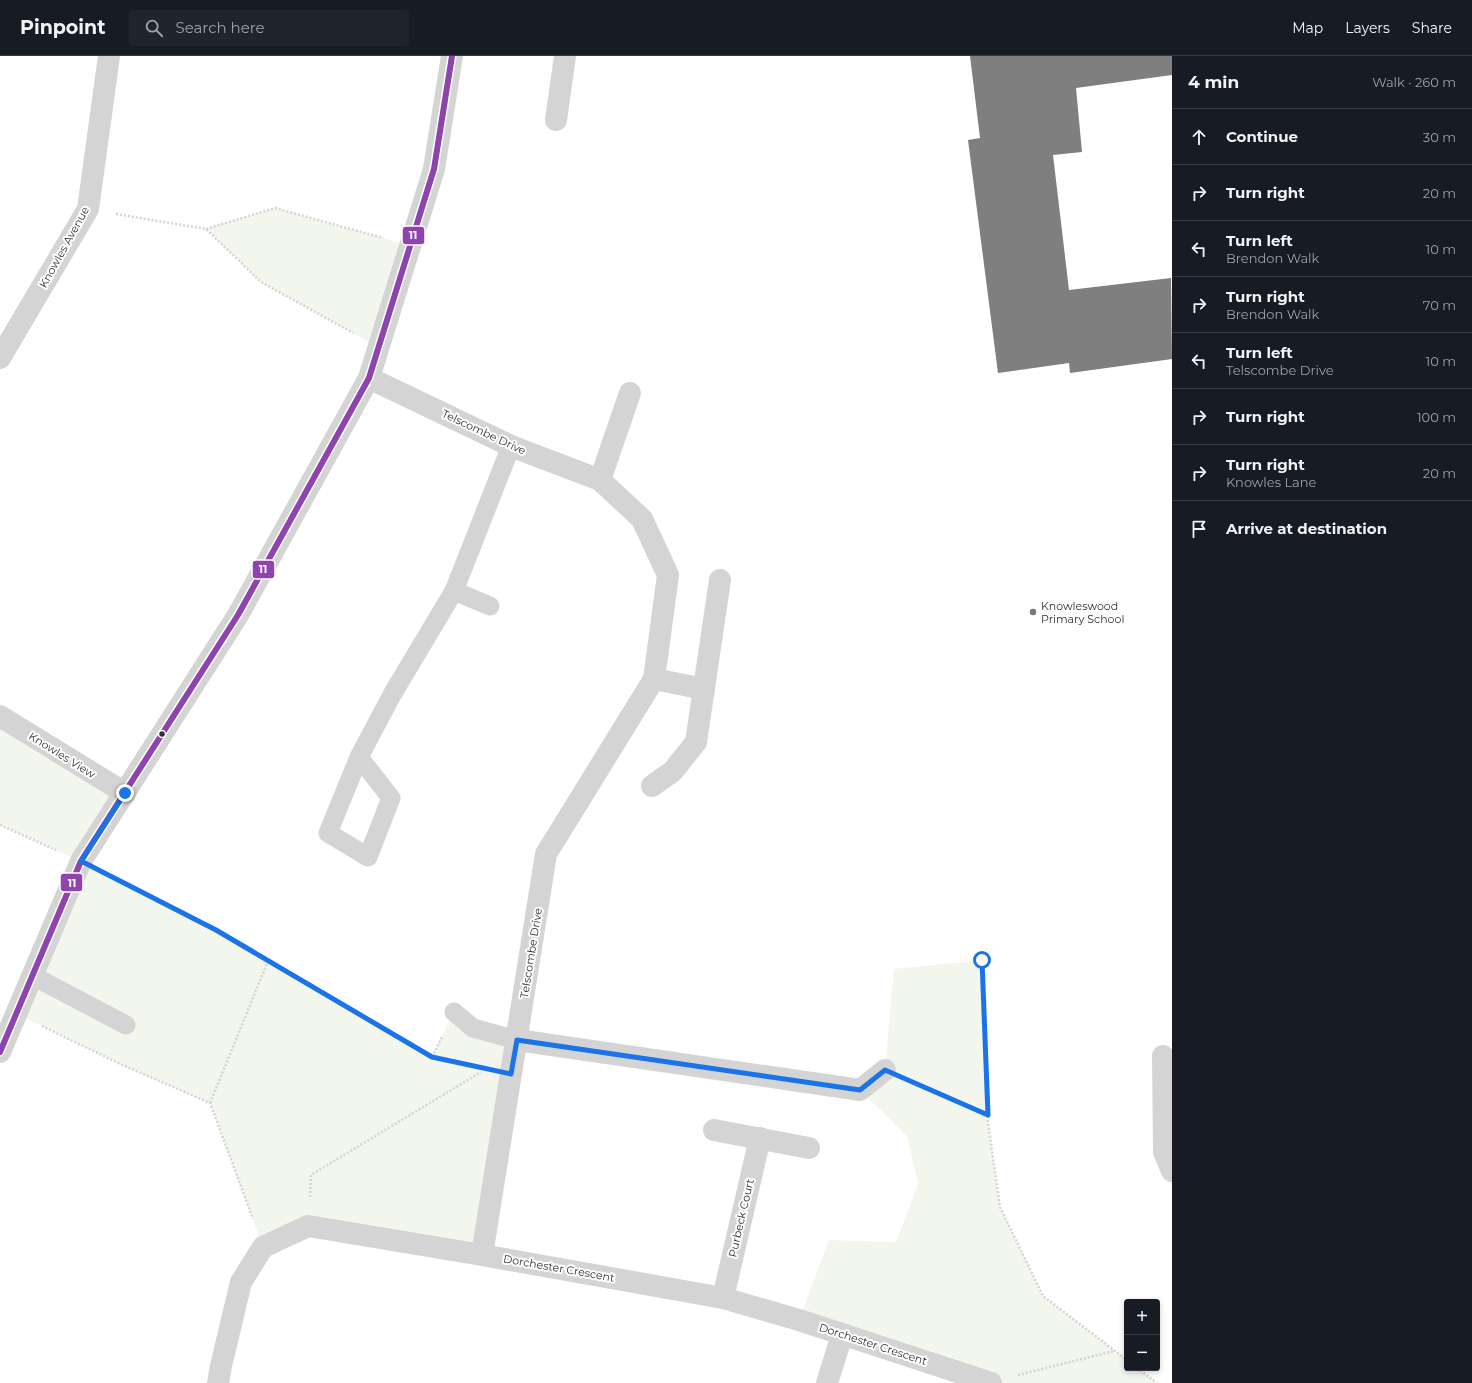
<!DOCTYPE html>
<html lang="en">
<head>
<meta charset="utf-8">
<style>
	body { margin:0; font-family:Montserrat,sans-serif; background:#20242c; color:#f1f3f6 }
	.controls { position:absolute; right:12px; bottom:12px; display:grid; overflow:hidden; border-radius:4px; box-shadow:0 2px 6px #0003 }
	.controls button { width:36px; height:36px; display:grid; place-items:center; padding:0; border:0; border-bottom:1px solid #363941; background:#171b24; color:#f1f3f6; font:20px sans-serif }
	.stop { position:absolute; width:12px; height:12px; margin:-9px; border:3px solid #1a73e8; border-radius:50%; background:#fff }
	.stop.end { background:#1a73e8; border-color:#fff; box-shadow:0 1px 4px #0008 }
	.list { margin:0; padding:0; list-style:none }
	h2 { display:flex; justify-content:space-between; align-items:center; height:52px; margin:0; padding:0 16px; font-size:17px }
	h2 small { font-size:13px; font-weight:400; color:#9ea1a6 }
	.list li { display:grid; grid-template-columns:26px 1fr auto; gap:12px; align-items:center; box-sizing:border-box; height:56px; padding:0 16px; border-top:1px solid #363941 }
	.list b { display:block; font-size:15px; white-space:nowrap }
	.list p { margin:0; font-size:13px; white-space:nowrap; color:#9ea1a6 }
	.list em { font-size:13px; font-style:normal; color:#9ea1a6 }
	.icon { flex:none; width:22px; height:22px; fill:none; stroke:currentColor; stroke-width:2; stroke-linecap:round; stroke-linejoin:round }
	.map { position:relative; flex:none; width:1172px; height:1327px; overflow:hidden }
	header { display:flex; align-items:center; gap:24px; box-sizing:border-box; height:56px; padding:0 20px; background:#171b24; border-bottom:1px solid #363941 }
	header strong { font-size:19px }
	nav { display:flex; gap:22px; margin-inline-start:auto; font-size:14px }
	.search { width:280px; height:36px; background:#20242c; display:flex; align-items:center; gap:10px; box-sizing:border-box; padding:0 14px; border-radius:4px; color:#9ea1a6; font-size:15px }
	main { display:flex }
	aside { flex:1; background:#171b24 }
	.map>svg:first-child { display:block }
	.green { fill:#f2f6ed }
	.building { fill:#7f7f7f }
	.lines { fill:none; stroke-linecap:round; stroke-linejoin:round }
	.path { stroke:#d4d4d4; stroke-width:2.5; stroke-dasharray:2 2; stroke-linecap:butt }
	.service { stroke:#d4d4d4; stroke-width:19 }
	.minor { stroke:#d4d4d4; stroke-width:22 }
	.tertiary { stroke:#d4d4d4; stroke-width:22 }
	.bus-1-casing { stroke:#fff; stroke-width:9 }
	.bus-1 { stroke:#8e44ad; stroke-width:6 }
	.route { stroke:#1a73e8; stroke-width:5 }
	.poi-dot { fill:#787878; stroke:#fff; stroke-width:1.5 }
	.bus-dot { fill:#303030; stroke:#fff; stroke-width:1.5 }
	.labels { text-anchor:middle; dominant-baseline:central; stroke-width:4; stroke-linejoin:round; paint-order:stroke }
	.street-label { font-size:11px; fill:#303030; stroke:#fff }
	.poi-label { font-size:11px; fill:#303030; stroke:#fff; text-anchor:start }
	.line-badge { stroke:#fff; stroke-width:1.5 }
	.badge-label { font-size:11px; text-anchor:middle; font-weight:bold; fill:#fff }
</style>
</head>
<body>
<header>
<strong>Pinpoint</strong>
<div class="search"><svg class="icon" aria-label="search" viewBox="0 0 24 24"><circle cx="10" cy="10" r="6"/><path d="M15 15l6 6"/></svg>Search here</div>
<nav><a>Map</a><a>Layers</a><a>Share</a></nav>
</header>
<main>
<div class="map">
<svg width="1172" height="1327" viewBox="0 0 1172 1327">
	<rect width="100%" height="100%" fill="#fff"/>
	<g class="green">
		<polygon points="275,152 411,190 378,291 261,226 206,173"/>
		<polygon points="0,660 125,737 81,805 216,874 432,1000 454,956 517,984 482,1199 308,1171 263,1191 210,1047 118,1007 17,958 81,805 0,769"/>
		<polygon points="982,904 987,1059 1000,1151 1043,1240 1127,1304 1127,1312 1137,1312 1157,1327 991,1327 799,1264 829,1184 896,1186 918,1128 907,1080 860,1034 885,1014 894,913"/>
	</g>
	<polygon class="building" points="970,0 1172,0 1172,19 1076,32 1082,96 1053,99 1069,234 1171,222 1172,303 1070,317 1069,307 998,317 968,84 980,82"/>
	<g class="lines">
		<g class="path">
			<polyline points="116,158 206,173 261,226 353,277"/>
			<polyline points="206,173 275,152 383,182"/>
			<polyline points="0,769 56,794"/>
			<polyline points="107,819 216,874 432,1001 483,1012"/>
			<polyline points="982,904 987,1059 1000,1151 1043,1240 1127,1304"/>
			<polyline points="42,970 118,1007 210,1047 253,1163"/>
			<polyline points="432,1001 442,981"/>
			<polyline points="911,1026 987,1059"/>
			<polyline points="210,1047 268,905"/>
			<polyline points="310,1141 311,1119 481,1016"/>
			<polyline points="1137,1312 1157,1327"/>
			<polyline points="1018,1319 1114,1295"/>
		</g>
		<g class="service">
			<polyline points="454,535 490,550"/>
			<polyline points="359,701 391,742 368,801 328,777 359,701 393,637 454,535 511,390"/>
			<polyline points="33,920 126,969"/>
			<polyline points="454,956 473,972 517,984"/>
		</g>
		<g class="minor">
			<polyline points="556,64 565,0"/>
			<polyline points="0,302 88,153 109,0"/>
			<polyline points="369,322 511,390 600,424 642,463 668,519 654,623 546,798 482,1199"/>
			<polyline points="600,424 630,337"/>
			<polyline points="654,623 704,633"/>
			<polyline points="0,660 125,737"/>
			<polyline points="652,730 673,715 696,686 720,524"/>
			<polyline points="517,984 860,1034 885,1014"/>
			<polyline points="1163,1000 1164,1096 1172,1115"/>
			<polyline points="714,1074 809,1092"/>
			<polyline points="723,1242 760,1082"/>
			<polyline points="218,1327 221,1310 241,1226 263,1191 308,1170 482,1199 723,1242 799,1264 991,1327"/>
			<polyline points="827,1327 842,1279"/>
		</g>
		<polyline class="tertiary" points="0,996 81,805 238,559 369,322 434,113 452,0"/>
		<defs>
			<polyline id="bus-1" points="0,996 81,805 238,559 369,322 434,113 452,0"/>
		</defs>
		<use href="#bus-1" class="bus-1-casing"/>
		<use href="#bus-1" class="bus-1"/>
	</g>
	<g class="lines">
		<polyline class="route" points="125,737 81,805 216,874 432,1001 511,1018 517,984 860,1034 885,1014 988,1059 982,904"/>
	</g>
	<circle class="poi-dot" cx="1033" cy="556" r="4"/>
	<circle class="bus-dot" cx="162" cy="678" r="3.5"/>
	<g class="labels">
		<g class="street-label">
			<text transform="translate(64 191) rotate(-61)">Knowles Avenue</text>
			<text transform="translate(484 376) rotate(25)">Telscombe Drive</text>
			<text transform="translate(62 699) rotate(32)">Knowles View</text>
			<text transform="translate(531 897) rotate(-81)">Telscombe Drive</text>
			<text transform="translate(741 1162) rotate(-77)">Purbeck Court</text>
			<text transform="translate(559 1212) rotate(10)">Dorchester Crescent</text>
			<text transform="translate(873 1288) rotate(18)">Dorchester Crescent</text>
		</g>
		<g class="poi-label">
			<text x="1041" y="550">Knowleswood<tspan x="1041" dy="13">Primary School</tspan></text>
		</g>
	</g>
	<g class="line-badge">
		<rect x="402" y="170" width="23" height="19" rx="4" fill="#8e44ad"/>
		<rect x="252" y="504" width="23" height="19" rx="4" fill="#8e44ad"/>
		<rect x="60" y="817" width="23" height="19" rx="4" fill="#8e44ad"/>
	</g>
	<g class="badge-label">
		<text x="413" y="183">11</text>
		<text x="263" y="517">11</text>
		<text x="72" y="831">11</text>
	</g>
</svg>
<div class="controls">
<button>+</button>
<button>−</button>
</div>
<div class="stop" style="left:982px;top:904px"></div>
<div class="stop end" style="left:125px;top:737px"></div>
</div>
<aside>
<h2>4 min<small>Walk · 260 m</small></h2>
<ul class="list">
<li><svg class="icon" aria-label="ahead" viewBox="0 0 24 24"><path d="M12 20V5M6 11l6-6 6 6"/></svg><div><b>Continue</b></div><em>30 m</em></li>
<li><svg class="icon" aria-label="right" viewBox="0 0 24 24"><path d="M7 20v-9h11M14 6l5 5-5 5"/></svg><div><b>Turn right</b></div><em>20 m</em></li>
<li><svg class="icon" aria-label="left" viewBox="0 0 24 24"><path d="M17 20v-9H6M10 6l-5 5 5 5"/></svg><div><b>Turn left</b><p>Brendon Walk</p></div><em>10 m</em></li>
<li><svg class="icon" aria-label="right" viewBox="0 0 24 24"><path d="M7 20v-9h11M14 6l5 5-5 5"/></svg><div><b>Turn right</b><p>Brendon Walk</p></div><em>70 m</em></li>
<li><svg class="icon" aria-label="left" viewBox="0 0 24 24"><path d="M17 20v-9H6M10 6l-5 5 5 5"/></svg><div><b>Turn left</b><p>Telscombe Drive</p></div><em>10 m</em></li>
<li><svg class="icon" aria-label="right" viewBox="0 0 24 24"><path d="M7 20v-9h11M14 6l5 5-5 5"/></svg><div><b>Turn right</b></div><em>100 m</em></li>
<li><svg class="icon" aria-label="right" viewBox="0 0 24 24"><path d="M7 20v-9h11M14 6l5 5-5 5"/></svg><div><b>Turn right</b><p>Knowles Lane</p></div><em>20 m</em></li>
<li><svg class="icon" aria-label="arrive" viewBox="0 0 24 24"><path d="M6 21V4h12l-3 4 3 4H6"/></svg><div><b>Arrive at destination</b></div></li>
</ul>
</aside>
</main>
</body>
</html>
